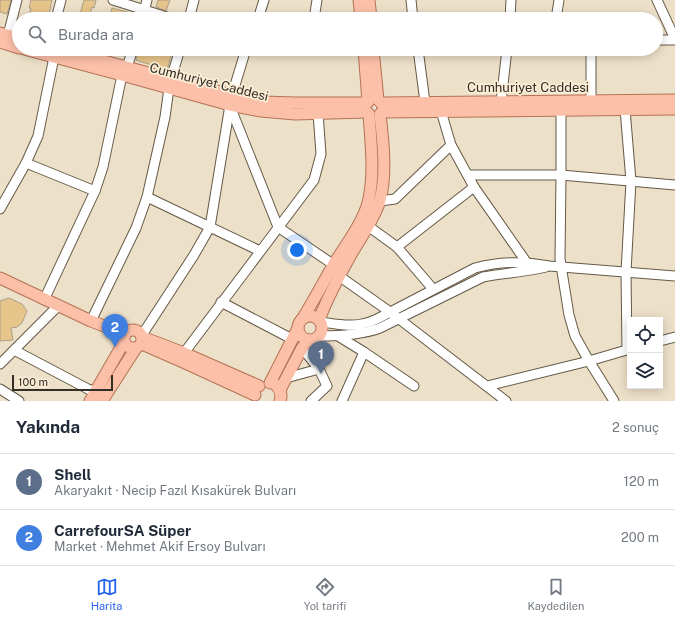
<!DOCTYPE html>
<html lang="tr">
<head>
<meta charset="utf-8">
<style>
	body { margin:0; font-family:"Public Sans",sans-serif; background:#f2f2f3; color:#1f2937 }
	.controls { position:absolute; right:12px; bottom:12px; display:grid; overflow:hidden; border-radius:0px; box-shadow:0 2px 10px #0003 }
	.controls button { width:36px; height:36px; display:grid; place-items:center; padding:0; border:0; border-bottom:1px solid #e0e1e3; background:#fff; color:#1f2937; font:20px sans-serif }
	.scale { position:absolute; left:12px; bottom:10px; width:101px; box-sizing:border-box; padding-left:4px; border:2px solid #332e26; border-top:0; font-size:11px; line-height:14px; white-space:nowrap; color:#332e26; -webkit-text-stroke:3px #fbedd6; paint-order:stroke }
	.you { position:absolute; left:297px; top:250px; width:14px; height:14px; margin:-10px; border:3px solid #fff; border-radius:50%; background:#1a73e8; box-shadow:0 0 0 6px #1a73e833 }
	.badge { display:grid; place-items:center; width:26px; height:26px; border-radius:50%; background:#2563eb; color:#fff; font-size:13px; font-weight:700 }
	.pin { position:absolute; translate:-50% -33px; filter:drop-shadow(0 1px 2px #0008) }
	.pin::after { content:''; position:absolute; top:21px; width:14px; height:12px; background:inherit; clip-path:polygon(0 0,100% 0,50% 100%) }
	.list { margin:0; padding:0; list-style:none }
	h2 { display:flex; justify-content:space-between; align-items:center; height:52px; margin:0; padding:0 16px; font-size:17px }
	h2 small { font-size:13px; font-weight:400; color:#747a83 }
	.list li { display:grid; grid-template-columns:26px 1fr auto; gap:12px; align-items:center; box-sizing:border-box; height:56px; padding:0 16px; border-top:1px solid #e0e1e3 }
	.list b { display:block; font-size:15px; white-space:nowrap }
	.list p { margin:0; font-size:13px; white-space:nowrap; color:#747a83 }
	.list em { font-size:13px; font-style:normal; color:#747a83 }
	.icon { flex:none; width:22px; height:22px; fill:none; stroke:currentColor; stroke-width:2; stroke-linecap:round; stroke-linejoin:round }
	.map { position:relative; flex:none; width:675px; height:401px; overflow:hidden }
	.search { position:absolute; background:#fff; box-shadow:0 2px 10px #0003; left:12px; right:12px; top:12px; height:44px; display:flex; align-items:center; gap:10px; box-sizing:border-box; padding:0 14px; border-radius:22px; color:#747a83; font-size:15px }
	.sheet { height:164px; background:#fff }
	nav { display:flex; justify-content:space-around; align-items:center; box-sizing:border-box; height:56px; border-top:1px solid #e0e1e3; background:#fff; font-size:11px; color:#747a83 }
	nav a { display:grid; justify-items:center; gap:2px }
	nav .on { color:#2563eb }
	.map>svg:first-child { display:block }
	.building { fill:#e6c58a; stroke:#ab9e89 }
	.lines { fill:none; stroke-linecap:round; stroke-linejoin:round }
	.minor-casing { stroke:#655946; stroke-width:11 }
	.major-casing { stroke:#b47255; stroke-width:13 }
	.minor { stroke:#fff; stroke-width:9 }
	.major { stroke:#fcc0a9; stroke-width:11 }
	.labels { text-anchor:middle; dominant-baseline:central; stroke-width:3.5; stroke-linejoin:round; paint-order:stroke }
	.street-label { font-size:13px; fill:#332e26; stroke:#fbedd6 }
</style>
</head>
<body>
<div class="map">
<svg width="675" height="401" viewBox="0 0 675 401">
	<rect width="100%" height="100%" fill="#ede0c9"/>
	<g class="building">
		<polygon points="0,0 11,0 7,14 0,12"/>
		<polygon points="31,0 52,0 48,19 28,19 31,8 29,8"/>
		<polygon points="84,0 96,0 94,8 92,7 89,17 80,14"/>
		<polygon points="158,0 170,0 166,11 156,7"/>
		<polygon points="112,8 131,13 129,19 109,19"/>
		<polygon points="139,49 173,49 167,70 136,60"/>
		<polygon points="9,298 22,304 27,311 22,323 17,327 11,328 13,340 0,341 0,301"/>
	</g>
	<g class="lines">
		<defs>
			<g id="minor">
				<polyline points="113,0 173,19"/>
				<polyline points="411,0 413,19"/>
				<polyline points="657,0 675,39"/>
				<polyline points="56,19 61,0"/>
				<polyline points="142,19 147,0"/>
				<polyline points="189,19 194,0"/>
				<polyline points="258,19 264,0"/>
				<polyline points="314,19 317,0"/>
				<polyline points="510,19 511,0"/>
				<polyline points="556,19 559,0"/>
				<polyline points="8,35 17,0"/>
				<polyline points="656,40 675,40"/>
				<polyline points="418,49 425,102"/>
				<polyline points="591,49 591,101"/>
				<polyline points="127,67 133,49"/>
				<polyline points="171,79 180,49"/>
				<polyline points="232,95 246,49"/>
				<polyline points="501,102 507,49"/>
				<polyline points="230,106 278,227 334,265"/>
				<polyline points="625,109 631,181 626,272 627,350"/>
				<polyline points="561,110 561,175 560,259 569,315 575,336 589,361 614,401"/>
				<polyline points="441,111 451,145 474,187 527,263 527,265"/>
				<polyline points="26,163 95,191"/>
				<polyline points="468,175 561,175 675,185"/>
				<polyline points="147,197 260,251"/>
				<polyline points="380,201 395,199 451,145"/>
				<polyline points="0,209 26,163 38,136 54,57"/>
				<polyline points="368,226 397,247 474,187"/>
				<polyline points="397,247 433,289"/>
				<polyline points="339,276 390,312 506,401"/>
				<polyline points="44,300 95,191 103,167 122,75"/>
				<polyline points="221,302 292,339"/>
				<polyline points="91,321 136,228 147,197 165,117 169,88"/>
				<path d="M321 322C335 324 349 327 362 324 368 323 373 321 377 319L475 268C501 261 523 261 549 266L675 276"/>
				<polyline points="142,335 194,255 210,227 230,105"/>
				<path d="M319 336C340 336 361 335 380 328L483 277C504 273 525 272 546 267"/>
				<polyline points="338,336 364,352 414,386"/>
				<polyline points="660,341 675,337"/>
				<polyline points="302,348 319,369 327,386 311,401"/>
				<polyline points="14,350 88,389 96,392"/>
				<polyline points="184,353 314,180 321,154 318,113"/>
				<polyline points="0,364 58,306"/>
				<polyline points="286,378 319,369"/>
				<polyline points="487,386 589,361 630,349"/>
				<polyline points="0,389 19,401"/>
				<polyline points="342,401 364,352"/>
			</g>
			<g id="major">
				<polyline points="359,0 361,19"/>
				<polyline points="369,0 371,19"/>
				<polyline points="0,33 19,38"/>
				<polyline points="0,42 19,48"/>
				<polyline points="24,49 122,75 230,105 261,111 295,114 367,112"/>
				<polyline points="59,49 171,79 232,95 263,102 295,103 367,103"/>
				<polyline points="364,49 368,102"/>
				<polyline points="373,49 378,100"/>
				<polyline points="381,103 675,100"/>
				<polyline points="382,112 675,109"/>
				<polyline points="0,278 91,321 125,334"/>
				<circle cx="310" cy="328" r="12"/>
				<path d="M303 318C314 300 324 281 335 262 346 245 363 222 368 203 375 174 371 144 369 114"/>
				<path d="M319 320C328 296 340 274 353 251 362 236 376 216 380 200 387 174 383 140 380 114"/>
				<circle cx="133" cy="339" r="9"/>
				<polyline points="142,337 184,353 259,386"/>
				<polyline points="142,344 183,362 255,395"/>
				<polyline points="270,383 298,328"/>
				<path d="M276 385C281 390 282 395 280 401"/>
				<polyline points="280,390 302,348 309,340"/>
				<polyline points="90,401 124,342"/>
				<polyline points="102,401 136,348"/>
			</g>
		</defs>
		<use href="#minor" class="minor-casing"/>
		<use href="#major" class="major-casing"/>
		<use href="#minor" class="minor"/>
		<use href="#major" class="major"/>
	</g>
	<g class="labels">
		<g class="street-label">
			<text transform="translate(209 82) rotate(14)">Cumhuriyet Caddesi</text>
			<text x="528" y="87">Cumhuriyet Caddesi</text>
		</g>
	</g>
</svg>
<div class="controls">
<button><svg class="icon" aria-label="locate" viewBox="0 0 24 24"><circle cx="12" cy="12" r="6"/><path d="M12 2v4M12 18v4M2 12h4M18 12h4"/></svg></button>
<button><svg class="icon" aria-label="layers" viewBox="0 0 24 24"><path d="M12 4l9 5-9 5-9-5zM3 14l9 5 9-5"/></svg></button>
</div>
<div class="scale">100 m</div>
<div class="you"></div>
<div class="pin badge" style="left:321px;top:374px;background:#5c6f8a">1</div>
<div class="pin badge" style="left:115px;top:347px;background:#3f7fe0">2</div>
<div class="search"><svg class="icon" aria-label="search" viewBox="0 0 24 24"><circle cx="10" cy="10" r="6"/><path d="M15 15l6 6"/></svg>Burada ara</div>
</div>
<section class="sheet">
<h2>Yakında<small>2 sonuç</small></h2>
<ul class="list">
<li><span class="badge" style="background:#5c6f8a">1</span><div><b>Shell</b><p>Akaryakıt · Necip Fazıl Kısakürek Bulvarı</p></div><em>120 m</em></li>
<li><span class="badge" style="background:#3f7fe0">2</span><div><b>CarrefourSA Süper</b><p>Market · Mehmet Akif Ersoy Bulvarı</p></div><em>200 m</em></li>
</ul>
</section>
<nav>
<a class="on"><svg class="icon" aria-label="map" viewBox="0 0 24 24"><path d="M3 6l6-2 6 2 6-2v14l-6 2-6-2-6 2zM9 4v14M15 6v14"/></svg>Harita</a>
<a><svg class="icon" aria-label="directions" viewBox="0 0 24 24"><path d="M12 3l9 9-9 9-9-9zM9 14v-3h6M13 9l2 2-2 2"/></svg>Yol tarifi</a>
<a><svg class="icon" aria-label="saved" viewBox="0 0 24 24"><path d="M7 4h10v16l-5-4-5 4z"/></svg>Kaydedilen</a>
</nav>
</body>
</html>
